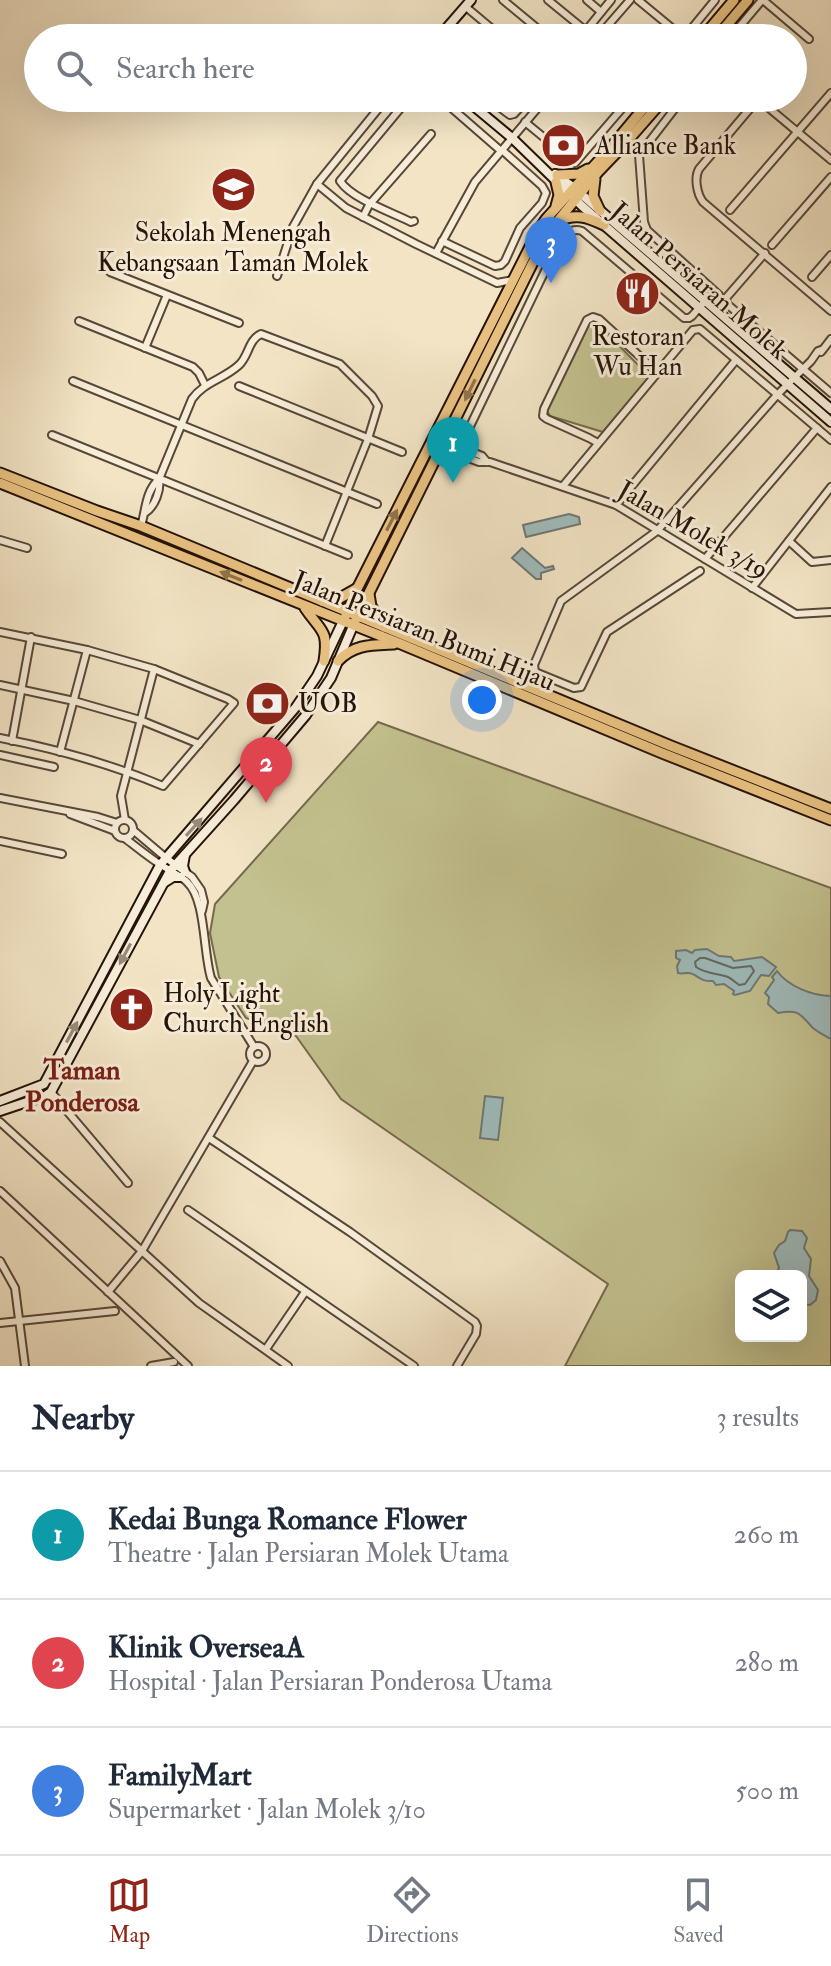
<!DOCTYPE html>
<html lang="en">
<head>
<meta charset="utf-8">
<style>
	body { margin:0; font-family:"IM FELL Double Pica",serif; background:#f2f2f3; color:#1f2937 }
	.controls { position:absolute; right:24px; bottom:24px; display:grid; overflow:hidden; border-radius:12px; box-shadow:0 8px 32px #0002 }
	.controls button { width:72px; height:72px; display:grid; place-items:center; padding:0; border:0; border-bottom:2px solid #e0e1e3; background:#fff; color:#1f2937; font:40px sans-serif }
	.you { position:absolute; left:482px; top:700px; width:28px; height:28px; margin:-20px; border:6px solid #fff; border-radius:50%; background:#1a73e8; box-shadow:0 0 0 12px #1a73e833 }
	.badge { display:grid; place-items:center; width:52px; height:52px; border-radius:50%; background:#8f2418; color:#fff; font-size:26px; font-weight:700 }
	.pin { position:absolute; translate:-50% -66px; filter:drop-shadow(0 2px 4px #0008) }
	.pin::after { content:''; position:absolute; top:42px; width:28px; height:24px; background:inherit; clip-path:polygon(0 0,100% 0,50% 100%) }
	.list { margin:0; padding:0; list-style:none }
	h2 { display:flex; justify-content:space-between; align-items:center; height:104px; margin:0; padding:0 32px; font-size:34px }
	h2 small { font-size:26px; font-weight:400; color:#747a83 }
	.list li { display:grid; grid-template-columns:52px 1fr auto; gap:24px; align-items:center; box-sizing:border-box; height:128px; padding:0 32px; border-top:2px solid #e0e1e3 }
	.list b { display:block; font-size:30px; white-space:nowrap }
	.list p { margin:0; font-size:26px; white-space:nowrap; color:#747a83 }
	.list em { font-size:26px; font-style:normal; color:#747a83 }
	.icon { flex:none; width:44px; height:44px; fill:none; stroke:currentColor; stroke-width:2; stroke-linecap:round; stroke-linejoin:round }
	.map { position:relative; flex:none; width:831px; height:1366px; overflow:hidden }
	.search { position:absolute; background:#fff; box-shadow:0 8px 32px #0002; left:24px; right:24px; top:24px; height:88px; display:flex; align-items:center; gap:20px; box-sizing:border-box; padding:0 28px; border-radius:44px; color:#747a83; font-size:30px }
	.sheet { height:488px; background:#fff }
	nav { display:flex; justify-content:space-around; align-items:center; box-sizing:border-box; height:112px; border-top:2px solid #e0e1e3; background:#fff; font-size:22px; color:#747a83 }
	nav a { display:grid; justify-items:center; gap:4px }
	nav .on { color:#8f2418 }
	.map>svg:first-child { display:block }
	.green { fill:#c3c18f; stroke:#746a4c; stroke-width:2; fill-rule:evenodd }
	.water { fill:#9fbcbd; stroke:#6e7875; stroke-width:2 }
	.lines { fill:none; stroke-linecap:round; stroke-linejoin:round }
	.shore { stroke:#626862; stroke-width:2 }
	.street-casing { stroke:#584737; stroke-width:10 }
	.secondary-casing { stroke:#251308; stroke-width:12 }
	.primary-casing { stroke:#251308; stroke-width:13 }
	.street { stroke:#f7edd9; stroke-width:6 }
	.secondary { stroke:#f7edd9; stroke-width:8 }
	.primary { stroke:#e9c282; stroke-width:9 }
	.oneway { fill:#91734b }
	.oneway2 { fill:#988b7b }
	.labels { text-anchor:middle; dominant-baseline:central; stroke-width:6; stroke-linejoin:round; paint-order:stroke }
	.poi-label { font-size:26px; fill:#251308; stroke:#f7edd9; text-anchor:start }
	.street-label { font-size:26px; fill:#251308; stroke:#f7edd9 }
	.neighbourhood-label { font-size:28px; font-weight:bold; fill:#7a1f14; stroke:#f7edd9 }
</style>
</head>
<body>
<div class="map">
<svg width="831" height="1366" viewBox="0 0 831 1366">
	<rect width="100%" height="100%" fill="#f2e4c5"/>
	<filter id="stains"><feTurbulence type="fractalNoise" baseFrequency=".0025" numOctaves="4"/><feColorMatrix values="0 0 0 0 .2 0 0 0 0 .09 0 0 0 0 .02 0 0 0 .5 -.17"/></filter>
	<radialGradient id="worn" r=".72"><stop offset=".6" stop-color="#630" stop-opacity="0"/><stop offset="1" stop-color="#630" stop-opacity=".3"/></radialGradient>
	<g class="green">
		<polygon points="595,321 650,377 603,432 550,416 547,411 588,323"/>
		<path d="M378 722 831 888V1366H565L608 1284 341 1099 296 1036 246 1018 219 977 210 933 215 904ZM741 1276H801V1336H741Z"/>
	</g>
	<g class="water">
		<polygon points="569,514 579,517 580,524 526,537 523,525"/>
		<polygon points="522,548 545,568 553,566 554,569 541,573 541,579 536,579 512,558"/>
		<path d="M707 949 719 956 731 957 734 961 762 957 776 967 769 976 761 975 750 991 735 995 733 994 734 991 724 984 716 985 713 981C698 982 697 973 688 973 684 973 681 974 678 973L677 966 680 960 676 958V951L686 950 692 953 695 950Z"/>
		<path d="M777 971C788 986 812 996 831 996V1039C825 1036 818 1032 813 1028 800 1014 799 1009 778 1013L768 1004 769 997 765 993 774 980 772 977Z"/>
		<polygon points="485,1096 503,1098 498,1140 480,1138"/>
		<polygon points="790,1230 802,1231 807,1238 804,1248 811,1259 809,1276 818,1290 816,1300 810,1305 801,1304 801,1276 775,1276 779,1268 774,1253 779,1245 785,1241 788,1232"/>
	</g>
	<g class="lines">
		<path class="shore" d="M700 958H705L733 968 751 966 754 971 745 984 739 985C735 982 732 979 728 977 717 973 706 974 696 967L695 962Z"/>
		<defs>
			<g id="street">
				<polyline points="503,0 549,38"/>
				<polyline points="548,0 586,31"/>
				<polyline points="587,0 601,12"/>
				<polyline points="638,0 684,38"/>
				<polyline points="763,0 809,39"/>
				<polyline points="466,7 503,38"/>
				<polyline points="580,38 611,0"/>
				<polyline points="597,38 630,0"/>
				<polyline points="684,38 715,0"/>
				<polyline points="730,38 762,0"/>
				<path d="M409 98 340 181C352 199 391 212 411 222L414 221"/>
				<polyline points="440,98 501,151"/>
				<polyline points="487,98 510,115 514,114 529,98"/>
				<polyline points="683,98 639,155 644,222 647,230 719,295"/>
				<polyline points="757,98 831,160"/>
				<path d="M758 99 699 169C694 178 697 194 703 202L831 311"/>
				<polyline points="525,122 575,163 631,98"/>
				<polyline points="317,184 346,208 416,244 497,283 513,280"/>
				<polyline points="730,210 831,93"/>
				<polyline points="363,217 369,205 431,134"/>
				<polyline points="442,241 495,266 501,265 505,261 520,228 542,203 546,193 542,186 502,150"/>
				<polyline points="772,245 831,177"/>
				<polyline points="436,253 475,182 546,98"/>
				<polyline points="765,253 726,298 727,304 831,393"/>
				<polyline points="110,272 239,323"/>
				<polyline points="277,276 293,227 317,184 387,98"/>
				<polyline points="812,277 831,255"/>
				<polyline points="79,321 193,367 199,373 205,385"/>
				<polyline points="145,348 167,295"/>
				<polyline points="821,352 831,339"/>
				<polyline points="73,381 377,504"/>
				<polyline points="239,386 402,452"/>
				<polyline points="52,435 348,555"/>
				<polyline points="445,441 482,456 487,462"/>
				<polyline points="598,443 589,438 547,419 543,416 544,409 587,320 593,317 599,319 658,373"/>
				<path d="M460 447 558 244C564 235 570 227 582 231L684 318H689L692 316 714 291"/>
				<polyline points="442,448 479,462 490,462 616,505 796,614 831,612"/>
				<polyline points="563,486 693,330 700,329 831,440"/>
				<polyline points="616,505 736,360"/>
				<path d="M146 512C155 506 161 490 159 479"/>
				<path d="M141 526C146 510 145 492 159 479L192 399C204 382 224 379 239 365 249 356 248 340 261 334L340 364 372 396 378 406 368 439 325 546"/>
				<polyline points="0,540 27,548"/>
				<polyline points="789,541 812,562 831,560"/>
				<polyline points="705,559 817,428"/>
				<polyline points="700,571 607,632 581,687 574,688 535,672 534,665 561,601 657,531 777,395 811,361 818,351 821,350"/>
				<polyline points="752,588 831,487"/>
				<path d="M0 632 87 650 154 669 228 699 234 703 163 786C111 764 56 749 0 738"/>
				<polyline points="0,685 74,701 140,720 199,744"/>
				<polyline points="12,741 31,637"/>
				<polyline points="60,752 87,650"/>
				<polyline points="0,755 54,767"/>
				<polyline points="0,798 98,817 117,823"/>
				<polyline points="70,814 115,831"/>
				<circle cx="124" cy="829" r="9"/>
				<polyline points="125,820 121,796 154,669"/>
				<polyline points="133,830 166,858 192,877 201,890 204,902 202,911"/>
				<path d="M126 839C139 849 152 860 166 868 173 873 181 876 187 882 206 899 203 952 211 978L254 1047"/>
				<polyline points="0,841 62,854"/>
				<circle cx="258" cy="1054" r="8"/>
				<polyline points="51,1092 128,1183"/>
				<polyline points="0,1122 199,1303 288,1366"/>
				<polyline points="209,1138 350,1232 475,1322 477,1326 476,1334 457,1366"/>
				<polyline points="0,1191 188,1366"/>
				<polyline points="188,1210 414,1366"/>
				<polyline points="0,1261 15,1288 25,1366"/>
				<polyline points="108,1292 142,1251 253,1061"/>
				<polyline points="0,1323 115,1311"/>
				<polyline points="266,1349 305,1292"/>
				<polyline points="151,1366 174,1362"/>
			</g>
			<g id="secondary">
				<polyline points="438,38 471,0"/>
				<polyline points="464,98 512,138 582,206 831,422"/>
				<polyline points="555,174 574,188 831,409"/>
				<polyline points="185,855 183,866 185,872"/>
				<polyline points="165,882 173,877 181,877"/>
				<polyline points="0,1101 44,1084 160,865 296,707 317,676 343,621"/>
				<polyline points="0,1111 45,1096 51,1092 170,871 234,800 306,715 331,678 353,626"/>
			</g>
			<g id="primary">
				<polyline points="702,38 734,0"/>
				<polyline points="716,38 748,0"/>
				<polyline points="557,175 579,174 588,169"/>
				<polyline points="595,179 593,196 600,211"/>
				<polyline points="556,206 559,195 556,182"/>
				<path d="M558 221C576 213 587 217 604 225"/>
				<polyline points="0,473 97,511 141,526 671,746 831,809"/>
				<polyline points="0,483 401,644 662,753 831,820"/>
				<polyline points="369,594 371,606 384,627"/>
				<polyline points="322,601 340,598 356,589"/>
				<path d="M305 608C321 632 329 629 324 661"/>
				<polyline points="346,615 357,589 538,231 546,219 612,146 652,98"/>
				<polyline points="356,619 547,234 598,172 622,147 665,98"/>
				<path d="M338 661C354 644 372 645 394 644"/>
			</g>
		</defs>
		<use href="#street" class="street-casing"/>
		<use href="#secondary" class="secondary-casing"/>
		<use href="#primary" class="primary-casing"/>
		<use href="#street" class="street"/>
		<use href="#secondary" class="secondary"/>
		<use href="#primary" class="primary"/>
	</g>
	<defs><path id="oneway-solid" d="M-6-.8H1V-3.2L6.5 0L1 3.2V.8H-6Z" transform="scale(2)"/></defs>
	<g class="oneway">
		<use href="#oneway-solid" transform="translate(470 390) rotate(116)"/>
		<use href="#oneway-solid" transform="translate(392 520) rotate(-63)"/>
		<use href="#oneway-solid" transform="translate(231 576) rotate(-158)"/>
	</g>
	<g class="oneway2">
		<use href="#oneway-solid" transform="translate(194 827) rotate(-48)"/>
		<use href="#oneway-solid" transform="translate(125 954) rotate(118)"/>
		<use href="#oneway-solid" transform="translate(72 1032) rotate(-62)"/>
	</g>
	<defs>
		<symbol id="bank-disc" viewBox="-11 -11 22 22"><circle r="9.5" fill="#8f2418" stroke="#f7edd9"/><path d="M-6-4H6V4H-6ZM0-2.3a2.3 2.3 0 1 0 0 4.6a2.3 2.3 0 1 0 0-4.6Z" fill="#fff"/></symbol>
		<symbol id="school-disc" viewBox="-11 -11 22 22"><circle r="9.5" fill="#8f2418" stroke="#f7edd9"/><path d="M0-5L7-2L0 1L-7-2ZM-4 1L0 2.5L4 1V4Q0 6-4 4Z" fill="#fff"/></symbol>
		<symbol id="restaurant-disc" viewBox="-11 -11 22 22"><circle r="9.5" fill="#8f2418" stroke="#f7edd9"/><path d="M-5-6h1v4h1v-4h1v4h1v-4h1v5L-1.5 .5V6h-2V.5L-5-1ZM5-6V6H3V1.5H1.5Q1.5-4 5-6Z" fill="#fff"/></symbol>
		<symbol id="church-disc" viewBox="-11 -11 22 22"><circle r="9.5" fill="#8f2418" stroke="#f7edd9"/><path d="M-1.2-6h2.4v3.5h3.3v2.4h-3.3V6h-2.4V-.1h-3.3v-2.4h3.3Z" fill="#fff"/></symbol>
	</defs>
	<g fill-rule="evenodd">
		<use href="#bank-disc" x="538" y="120" width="51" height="51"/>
		<use href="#school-disc" x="208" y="164" width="51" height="51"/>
		<use href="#restaurant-disc" x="612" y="268" width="51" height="51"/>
		<use href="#bank-disc" x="242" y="678" width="51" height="51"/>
		<use href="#church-disc" x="106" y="984" width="51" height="51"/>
	</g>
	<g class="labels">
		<g class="poi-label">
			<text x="595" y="146">Alliance Bank</text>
			<text x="233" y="233" text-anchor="middle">Sekolah Menengah<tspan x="233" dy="30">Kebangsaan Taman Molek</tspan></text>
			<text x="638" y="337" text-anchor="middle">Restoran<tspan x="638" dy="30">Wu Han</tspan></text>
			<text x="298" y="704">UOB</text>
			<text x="163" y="994">Holy Light<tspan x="163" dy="30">Church English</tspan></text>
		</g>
		<g class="street-label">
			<text transform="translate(699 281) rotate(41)">Jalan Persiaran Molek</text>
			<text transform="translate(693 530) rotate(30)">Jalan Molek 3/19</text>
			<text transform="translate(424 631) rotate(22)">Jalan Persiaran Bumi Hijau</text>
		</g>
		<g class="neighbourhood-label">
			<text x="82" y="1070">Taman<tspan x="82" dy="32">Ponderosa</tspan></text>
		</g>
	</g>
	<rect width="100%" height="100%" filter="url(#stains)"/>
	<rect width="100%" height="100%" fill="url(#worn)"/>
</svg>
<div class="controls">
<button><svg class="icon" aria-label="layers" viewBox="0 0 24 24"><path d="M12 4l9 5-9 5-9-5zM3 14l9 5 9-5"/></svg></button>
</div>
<div class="you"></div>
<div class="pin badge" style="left:453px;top:483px;background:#0f9aa8">1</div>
<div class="pin badge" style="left:266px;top:803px;background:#e0444e">2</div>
<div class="pin badge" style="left:551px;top:283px;background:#3f7fe0">3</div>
<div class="search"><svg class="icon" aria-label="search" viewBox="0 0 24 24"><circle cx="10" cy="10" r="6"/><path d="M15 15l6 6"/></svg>Search here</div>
</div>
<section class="sheet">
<h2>Nearby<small>3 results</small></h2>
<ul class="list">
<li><span class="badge" style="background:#0f9aa8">1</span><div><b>Kedai Bunga Romance Flower</b><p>Theatre · Jalan Persiaran Molek Utama</p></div><em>260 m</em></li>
<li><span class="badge" style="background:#e0444e">2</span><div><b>Klinik OverseaA</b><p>Hospital · Jalan Persiaran Ponderosa Utama</p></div><em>280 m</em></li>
<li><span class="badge" style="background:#3f7fe0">3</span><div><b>FamilyMart</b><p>Supermarket · Jalan Molek 3/10</p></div><em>500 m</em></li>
</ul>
</section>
<nav>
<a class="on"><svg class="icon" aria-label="map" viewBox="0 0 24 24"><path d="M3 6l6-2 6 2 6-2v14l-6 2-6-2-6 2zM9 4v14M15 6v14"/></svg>Map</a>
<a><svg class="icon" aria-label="directions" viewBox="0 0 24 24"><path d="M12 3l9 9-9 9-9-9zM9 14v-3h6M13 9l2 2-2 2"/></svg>Directions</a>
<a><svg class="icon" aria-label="saved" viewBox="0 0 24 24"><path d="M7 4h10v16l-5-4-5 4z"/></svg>Saved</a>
</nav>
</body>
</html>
